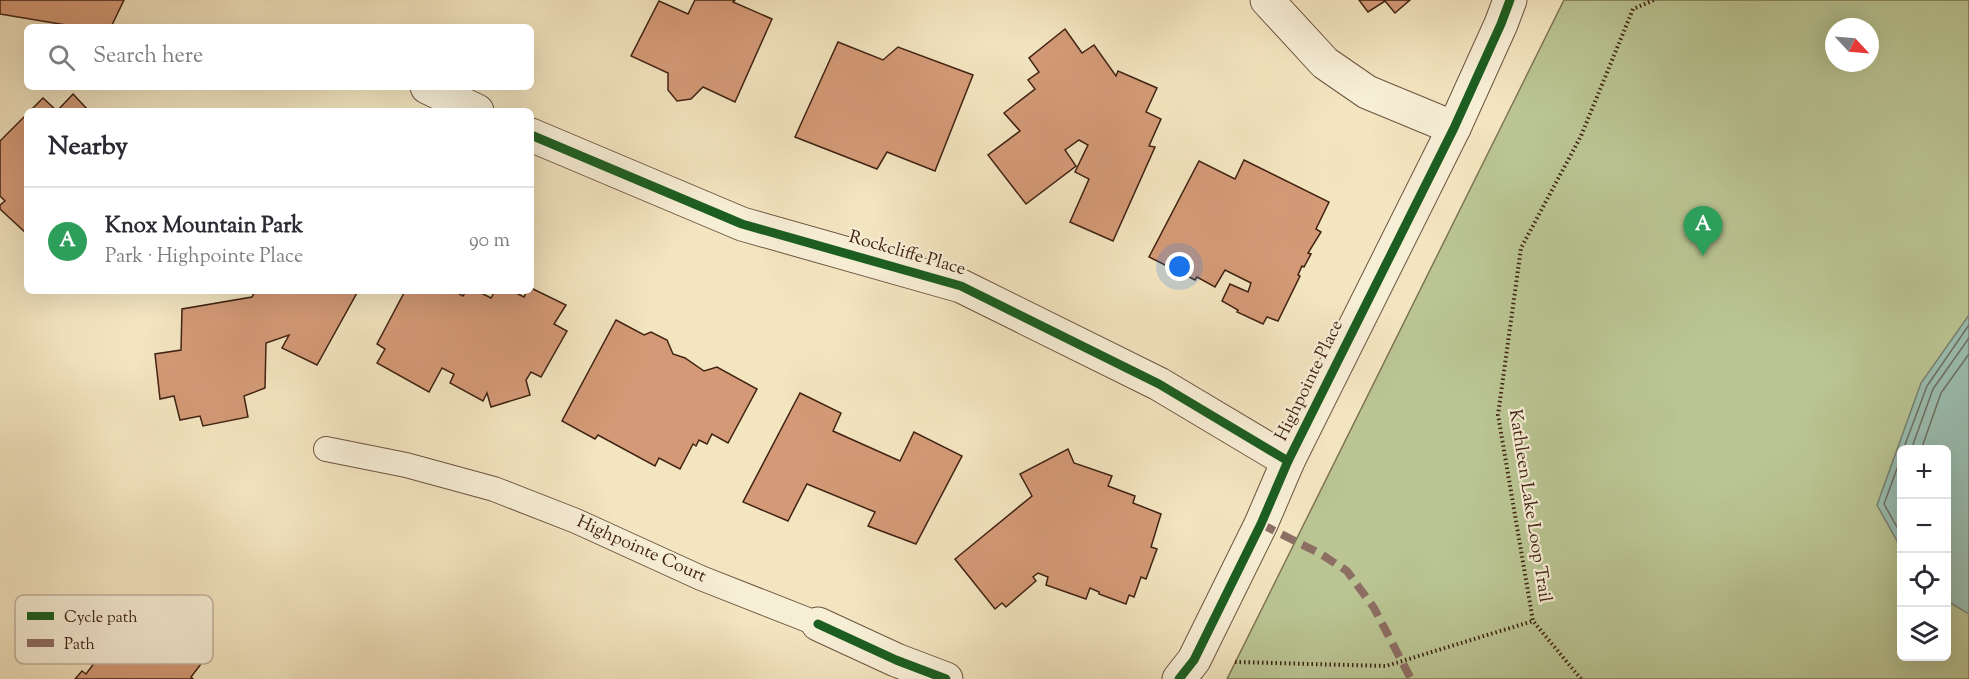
<!DOCTYPE html>
<html lang="en">
<head>
<meta charset="utf-8">
<style>
	body { margin:0; font-family:"Sorts Mill Goudy",serif; background:#f7f7f7; color:#2b2b33 }
	.controls { position:absolute; right:18px; bottom:18px; display:grid; overflow:hidden; border-radius:9px; box-shadow:0 6px 24px #0002 }
	.controls button { width:54px; height:54px; display:grid; place-items:center; padding:0; border:0; border-bottom:2px solid #e1e1e2; background:#fff; color:#2b2b33; font:30px sans-serif }
	.compass { position:absolute; left:1825px; top:18px; width:54px; height:54px; border-radius:50%; background:#fff; box-shadow:0 6px 24px #0002; rotate:116deg }
	.you { position:absolute; left:1180px; top:267px; width:21px; height:21px; margin:-15px; border:4px solid #fff; border-radius:50%; background:#1a73e8; box-shadow:0 0 0 9px #1a73e833 }
	.badge { display:grid; place-items:center; width:39px; height:39px; border-radius:50%; background:#b45309; color:#fff; font-size:20px; font-weight:700 }
	.pin { position:absolute; translate:-50% -50px; filter:drop-shadow(0 2px 3px #0008) }
	.pin::after { content:''; position:absolute; top:32px; width:21px; height:18px; background:inherit; clip-path:polygon(0 0,100% 0,50% 100%) }
	.list { margin:0; padding:0; list-style:none }
	h2 { display:flex; justify-content:space-between; align-items:center; height:78px; margin:0; padding:0 24px; font-size:26px }
	h2 small { font-size:20px; font-weight:400; color:#7c7c81 }
	.list li { display:grid; grid-template-columns:39px 1fr auto; gap:18px; align-items:center; box-sizing:border-box; height:108px; padding:0 24px; border-top:2px solid #e1e1e2 }
	.list b { display:block; font-size:22px; white-space:nowrap }
	.list p { margin:0; font-size:20px; white-space:nowrap; color:#7c7c81 }
	.list em { font-size:20px; font-style:normal; color:#7c7c81 }
	.icon { flex:none; width:33px; height:33px; fill:none; stroke:currentColor; stroke-width:2; stroke-linecap:round; stroke-linejoin:round }
	.map { position:relative; flex:none; width:1969px; height:679px; overflow:hidden }
	.search { position:absolute; background:#fff; box-shadow:0 6px 24px #0002; left:24px; top:24px; width:510px; height:66px; display:flex; align-items:center; gap:15px; box-sizing:border-box; padding:0 21px; border-radius:9px; color:#7c7c81; font-size:22px }
	.panel { position:absolute; background:#fff; box-shadow:0 6px 24px #0002; left:24px; top:108px; width:510px; height:186px; border-radius:9px }
	.map>svg:first-child { display:block }
	.green { fill:#bac593; stroke:#7d7452; stroke-width:1.5; fill-rule:evenodd }
	.water { fill:#9bbfb2; stroke:#778072; stroke-width:1.5 }
	.lines { fill:none; stroke-linecap:round; stroke-linejoin:round }
	.shore { stroke:#6e7062; stroke-width:1.5 }
	.building { fill:#d49a77; stroke:#402212; stroke-width:1.5 }
	.lane-casing { stroke:#6d533e; stroke-width:26 }
	.street-casing { stroke:#6d533e; stroke-width:35 }
	.path { stroke:#402212; stroke-width:4; stroke-dasharray:1.5 3; stroke-linecap:butt }
	.lane { stroke:#f7eed6; stroke-width:24 }
	.street { stroke:#f7eed6; stroke-width:33 }
	.quiet { stroke:#8d6e63; stroke-width:8; stroke-dasharray:15 8; stroke-linecap:butt }
	.cycleway-casing { stroke:#f7eed6; stroke-width:13 }
	.cycleway { stroke:#1b5e20; stroke-width:9 }
	.labels { text-anchor:middle; dominant-baseline:central; stroke-width:4.5; stroke-linejoin:round; paint-order:stroke }
	.street-label { font-size:18px; fill:#402212; stroke:#f7eed6 }
	.key { fill:#f7eed6; stroke:#c0b19b; stroke-width:1.5 }
	.key-label { font-size:16px; fill:#402212 }
</style>
</head>
<body>
<div class="map">
<svg width="1969" height="679" viewBox="0 0 1969 679">
	<rect width="100%" height="100%" fill="#f3e5c0"/>
	<filter id="stains"><feTurbulence type="fractalNoise" baseFrequency=".00333" numOctaves="4"/><feColorMatrix values="0 0 0 0 .2 0 0 0 0 .09 0 0 0 0 .02 0 0 0 .5 -.17"/></filter>
	<radialGradient id="worn" r=".72"><stop offset=".6" stop-color="#630" stop-opacity="0"/><stop offset="1" stop-color="#630" stop-opacity=".3"/></radialGradient>
	<path class="green" d="M1564 0H1969V679H1227ZM1834 27H1870V63H1834ZM1902 450H1946V656H1902Z"/>
	<polygon class="water" points="1969,315 1969,614 1947,601 1946,450 1902,450 1901,548 1877,505 1921,383"/>
	<g class="lines">
		<g class="shore">
			<polyline points="1903,450 1927,386 1969,325"/>
			<polyline points="1911,450 1933,389 1969,338"/>
			<polyline points="1921,450 1941,393 1969,354"/>
			<polyline points="1902,455 1884,504 1902,536"/>
		</g>
	</g>
	<g class="building">
		<polygon points="0,0 124,0 111,27 78,27 0,14"/>
		<polygon points="695,0 735,0 733,2 772,19 735,102 703,87 691,99 677,101 668,90 668,73 631,56 659,1 688,14"/>
		<polygon points="1359,0 1410,0 1395,13 1385,1 1368,12"/>
		<polygon points="1065,29 1082,53 1094,45 1116,76 1118,71 1157,88 1146,112 1161,119 1149,146 1155,147 1113,241 1070,222 1089,179 1075,172 1088,145 1079,140 1065,150 1076,166 1026,204 988,155 1020,131 1004,113 1035,89 1028,80 1039,72 1029,58"/>
		<polygon points="838,42 883,60 898,47 973,75 935,171 887,152 877,169 795,137"/>
		<polygon points="73,94 89,111 30,111 43,98 57,111"/>
		<polygon points="27,114 27,234 0,209 0,205 5,201 0,196 0,141"/>
		<polygon points="1244,160 1329,202 1316,229 1321,232 1308,253 1311,254 1304,267 1302,266 1298,275 1300,276 1278,321 1267,317 1263,324 1237,312 1238,310 1222,301 1230,284 1248,292 1251,283 1225,270 1215,287 1197,277 1195,280 1149,257 1199,161 1235,179"/>
		<polygon points="531,288 566,305 554,324 567,331 541,377 531,372 526,380 530,395 491,407 487,393 483,401 450,383 454,374 442,368 429,392 377,363 385,349 377,344 405,291 454,291 463,296 466,291 477,291 491,298 495,291 512,291 524,297 527,291 531,291"/>
		<polygon points="255,291 358,291 317,365 282,348 289,335 266,343 265,388 244,396 248,417 203,426 200,416 180,420 174,396 160,399 155,354 181,350 182,309 252,297"/>
		<polygon points="616,320 644,335 651,332 667,340 673,354 685,358 704,371 717,367 757,389 728,443 712,434 707,444 699,440 696,446 693,444 680,469 659,458 655,466 598,435 595,439 562,421"/>
		<polygon points="800,393 841,413 833,431 900,461 914,432 962,456 916,544 868,526 875,512 807,484 788,521 743,502"/>
		<polygon points="1068,449 1074,463 1112,476 1108,486 1135,496 1133,503 1161,514 1151,547 1157,549 1146,579 1141,577 1134,597 1129,595 1126,604 1099,594 1099,592 1090,588 1086,599 1046,585 1048,577 1038,573 1033,577 1036,581 1006,607 1002,603 995,609 955,559 1032,496 1020,474"/>
		<polygon points="115,609 130,620 137,613 161,632 155,639 159,642 175,623 211,651 191,677 193,679 75,679 82,671 86,674 104,650 90,641"/>
	</g>
	<g class="lines">
		<defs>
			<polyline id="lane" points="326,449 406,465 494,489 576,521 701,578 818,624"/>
			<g id="street">
				<polyline points="1267,0 1325,63 1367,92 1454,128"/>
				<polyline points="427,87 477,111"/>
				<polyline points="531,135 742,224 961,286 1159,384 1288,461"/>
				<polyline points="818,624 896,660 946,679"/>
				<polyline points="1179,679 1194,660 1261,524 1288,461 1454,128 1501,24 1510,0"/>
			</g>
		</defs>
		<use href="#lane" class="lane-casing"/>
		<use href="#street" class="street-casing"/>
		<g class="path">
			<polyline points="1235,662 1386,666 1533,621"/>
			<polyline points="1581,679 1533,621 1498,415 1521,248 1581,136 1633,9 1654,0"/>
		</g>
		<use href="#lane" class="lane"/>
		<use href="#street" class="street"/>
		<polyline class="quiet" points="1261,524 1321,554 1347,571 1374,608 1411,679"/>
		<defs>
			<g id="cycleway">
				<polyline points="531,135 742,224 961,286 1159,384 1288,461"/>
				<polyline points="818,624 896,660 946,679"/>
				<polyline points="1179,679 1194,660 1261,524 1288,461 1454,128 1501,24 1510,0"/>
			</g>
		</defs>
		<use href="#cycleway" class="cycleway-casing"/>
		<use href="#cycleway" class="cycleway"/>
	</g>
	<g class="labels">
		<g class="street-label">
			<text transform="translate(907 254) rotate(16)">Rockcliffe Place</text>
			<text transform="translate(1310 381) rotate(-64)">Highpointe Place</text>
			<text transform="translate(1529 506) rotate(81)">Kathleen Lake Loop Trail</text>
			<text transform="translate(641 550) rotate(24)">Highpointe Court</text>
		</g>
	</g>
	<rect x="15" y="595" width="198" height="69" rx="9" class="key"/>
	<rect x="27" y="612" width="27" height="8" fill="#1b5e20"/>
	<rect x="27" y="639" width="27" height="8" fill="#8d6e63"/>
	<g class="key-label">
		<text x="64" y="622">Cycle path</text>
		<text x="64" y="649">Path</text>
	</g>
	<rect width="100%" height="100%" filter="url(#stains)"/>
	<rect width="100%" height="100%" fill="url(#worn)"/>
</svg>
<div class="controls">
<button>+</button>
<button>−</button>
<button><svg class="icon" aria-label="locate" viewBox="0 0 24 24"><circle cx="12" cy="12" r="6"/><path d="M12 2v4M12 18v4M2 12h4M18 12h4"/></svg></button>
<button><svg class="icon" aria-label="layers" viewBox="0 0 24 24"><path d="M12 4l9 5-9 5-9-5zM3 14l9 5 9-5"/></svg></button>
</div>
<svg class="compass" viewBox="-18 -18 36 36"><path d="M0-13l5 13h-10z" fill="#e53935"/><path d="M0 13l5-13h-10z" fill="#7c7c81"/></svg>
<div class="you"></div>
<div class="pin badge" style="left:1703px;top:256px;background:#2e9e5b">A</div>
<div class="search"><svg class="icon" aria-label="search" viewBox="0 0 24 24"><circle cx="10" cy="10" r="6"/><path d="M15 15l6 6"/></svg>Search here</div>
<section class="panel">
<h2>Nearby<small></small></h2>
<ul class="list">
<li><span class="badge" style="background:#2e9e5b">A</span><div><b>Knox Mountain Park</b><p>Park · Highpointe Place</p></div><em>90 m</em></li>
</ul>
</section>
</div>
</body>
</html>
